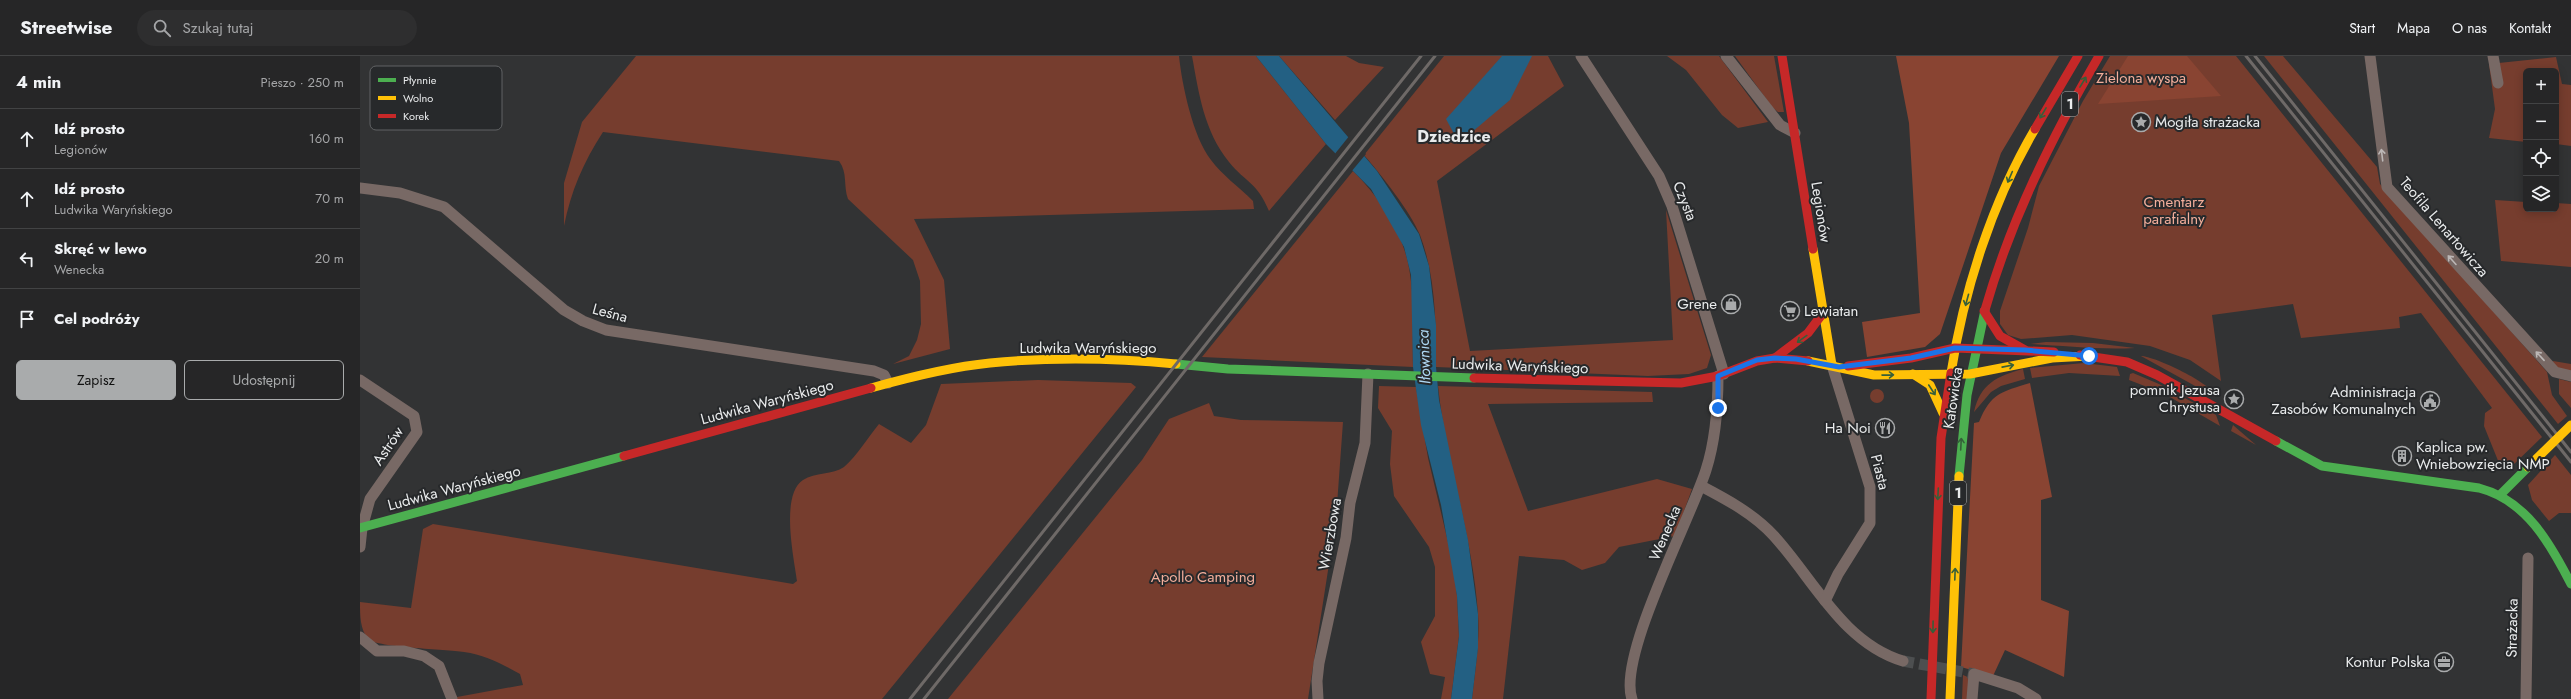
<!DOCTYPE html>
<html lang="pl">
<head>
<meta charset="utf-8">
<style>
	body { margin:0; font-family:Jost,sans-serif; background:#2e2e2f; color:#f1f3f6 }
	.controls { position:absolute; right:12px; top:12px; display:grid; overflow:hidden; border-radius:6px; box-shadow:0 2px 10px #0003 }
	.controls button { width:36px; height:36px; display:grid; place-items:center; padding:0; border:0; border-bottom:1px solid #424344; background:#262627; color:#f1f3f6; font:20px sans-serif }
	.stop { position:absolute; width:12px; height:12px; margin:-9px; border:3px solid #1a73e8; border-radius:50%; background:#fff }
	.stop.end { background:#1a73e8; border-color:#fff; box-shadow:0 1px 4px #0008 }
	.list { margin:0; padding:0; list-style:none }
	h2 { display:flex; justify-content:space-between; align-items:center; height:52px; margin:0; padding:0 16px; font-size:17px }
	h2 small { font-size:13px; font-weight:400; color:#a4a5a7 }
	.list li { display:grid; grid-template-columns:26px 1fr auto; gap:12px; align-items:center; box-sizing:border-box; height:60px; padding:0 16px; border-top:1px solid #424344 }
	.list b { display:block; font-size:15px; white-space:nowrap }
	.list p { margin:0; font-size:13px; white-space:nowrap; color:#a4a5a7 }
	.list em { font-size:13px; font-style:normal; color:#a4a5a7 }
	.actions { display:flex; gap:8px; padding:12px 16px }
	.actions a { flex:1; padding:9px 0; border:1px solid #a9abac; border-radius:6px; text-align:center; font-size:14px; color:#a9abac }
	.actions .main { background:#a9abac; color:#111 }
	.icon { flex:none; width:22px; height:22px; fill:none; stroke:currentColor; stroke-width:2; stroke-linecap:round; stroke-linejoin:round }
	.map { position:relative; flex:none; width:2211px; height:643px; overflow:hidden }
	header { display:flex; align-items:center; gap:24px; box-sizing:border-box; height:56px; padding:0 20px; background:#262627; border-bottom:1px solid #424344 }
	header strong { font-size:19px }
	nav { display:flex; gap:22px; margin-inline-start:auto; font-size:14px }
	.search { width:280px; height:36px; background:#2e2e2f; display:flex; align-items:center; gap:10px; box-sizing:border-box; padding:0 14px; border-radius:22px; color:#a4a5a7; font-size:15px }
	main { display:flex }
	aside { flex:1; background:#262627 }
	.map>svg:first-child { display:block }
	.green { fill:#763d2e }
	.forest { fill:#894432 }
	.water { fill:#236083 }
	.pier { fill:#323334 }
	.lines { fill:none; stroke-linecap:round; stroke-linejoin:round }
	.street-tunnel { stroke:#4d4f50; stroke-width:11; stroke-dasharray:11 5.5; stroke-linecap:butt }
	.street { stroke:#786965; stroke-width:11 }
	.fast { stroke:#4caf50; stroke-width:9 }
	.slow { stroke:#ffc107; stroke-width:9 }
	.jam { stroke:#c62828; stroke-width:9 }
	.rail { stroke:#6e6967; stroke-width:3 }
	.slow-bridge { stroke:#ffc107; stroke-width:9 }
	.oneway { stroke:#365f3a }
	.oneway2 { stroke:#bcb7b6 }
	.route { stroke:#1a73e8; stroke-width:5 }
	.labels { text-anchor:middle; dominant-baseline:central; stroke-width:4; stroke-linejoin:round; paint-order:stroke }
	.shield { fill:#27292b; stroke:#afb1b2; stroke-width:1 }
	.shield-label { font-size:14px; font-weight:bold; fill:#e9ebec }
	.park-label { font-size:15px; fill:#f3ae9b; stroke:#27292b }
	.poi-label { font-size:15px; fill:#e9ebec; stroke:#27292b; text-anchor:end }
	.street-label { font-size:15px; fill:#e9ebec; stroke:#27292b }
	.neighbourhood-label { font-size:16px; font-weight:bold; fill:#e9ebec; stroke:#27292b }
	.water-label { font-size:16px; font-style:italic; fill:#aed6f2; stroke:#27292b }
	.key { fill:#27292b; stroke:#616365; stroke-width:1 }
	.key-label { font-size:11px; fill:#e9ebec }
</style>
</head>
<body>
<header>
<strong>Streetwise</strong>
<div class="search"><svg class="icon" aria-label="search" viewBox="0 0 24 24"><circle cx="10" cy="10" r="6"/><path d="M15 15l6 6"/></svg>Szukaj tutaj</div>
<nav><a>Start</a><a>Mapa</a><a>O nas</a><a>Kontakt</a></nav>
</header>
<main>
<aside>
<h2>4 min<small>Pieszo · 250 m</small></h2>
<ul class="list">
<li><svg class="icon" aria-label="ahead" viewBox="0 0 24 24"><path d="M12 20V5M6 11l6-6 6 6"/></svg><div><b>Idź prosto</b><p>Legionów</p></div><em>160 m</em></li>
<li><svg class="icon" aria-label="ahead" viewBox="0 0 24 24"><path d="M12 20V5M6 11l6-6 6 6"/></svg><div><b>Idź prosto</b><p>Ludwika Waryńskiego</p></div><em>70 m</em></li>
<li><svg class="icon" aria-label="left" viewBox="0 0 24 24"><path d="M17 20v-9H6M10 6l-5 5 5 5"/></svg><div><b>Skręć w lewo</b><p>Wenecka</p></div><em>20 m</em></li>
<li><svg class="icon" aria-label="arrive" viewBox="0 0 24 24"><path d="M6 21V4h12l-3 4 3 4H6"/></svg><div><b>Cel podróży</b></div></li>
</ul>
<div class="actions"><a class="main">Zapisz</a><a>Udostępnij</a></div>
</aside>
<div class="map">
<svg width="2211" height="643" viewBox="0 0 2211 643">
	<rect width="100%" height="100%" fill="#323334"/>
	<g class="green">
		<path d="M276 0H819C822 29 833 81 851 104 862 119 879 131 893 145L894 153 554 163 584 224 590 293 533 308 549 300 557 284 561 268 560 225 553 204 488 143C483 130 488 117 479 105L243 76C223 107 211 135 204 170V127L222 66Z"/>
		<path d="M832 0H896L966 88 909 155C897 126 886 127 869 106 844 75 839 38 832 0Z"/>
		<polygon points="919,0 986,0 999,7 1024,11 975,64"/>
		<path d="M1084 0H1188L1204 30 1077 125 1110 295 1313 284 1306 154 1351 299 1347 312 1329 318 1288 320 1076 311C1076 268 1076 221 1060 179 1050 155 1022 120 1004 99Z"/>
		<polygon points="1307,0 1359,0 1408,66 1378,72 1362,59 1326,14"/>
		<polygon points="1375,0 1414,0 1424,56 1418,56 1412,51"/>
		<polygon points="1750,0 1876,0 2182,381 2150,412 2141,412 2124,370 2125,357 2132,352 2061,257 2039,261 2040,272 1941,282 1933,248 1852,259 1861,325 1830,304 1790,290 1712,279 1661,283 1648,279 1640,268 1640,255 1668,172 1679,130 1723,45"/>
		<polygon points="1904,0 1923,0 2017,111 2020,128 2187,316 2192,339 2207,360 2198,368"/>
		<polygon points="2196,1 2202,28 2211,29 2211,90 2196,88 2196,15 2166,15 2166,86 2129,82 2135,53 2129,8"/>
		<path d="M993 115C1021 143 1045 179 1050 218 1055 248 1052 281 1053 311L842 301Z"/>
		<polygon points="2135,144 2166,146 2166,153 2196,153 2196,147 2211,148 2211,211 2141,205"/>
		<path d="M1686 286 1733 287 1775 292C1741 294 1704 290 1670 288Z"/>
		<path d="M1781 300C1794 300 1854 328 1855 341Z"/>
		<polygon points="2193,305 2211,308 2211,317 2194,311"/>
		<polygon points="1724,307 1757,311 1760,320 1709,317 1672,322 1670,312"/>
		<path d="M1663 313 1665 323 1641 330 1631 336 1614 356C1620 328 1637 320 1663 313Z"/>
		<polygon points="1773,317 1799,328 1856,359 1860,370 1803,337 1769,324 1770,318"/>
		<polygon points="2199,323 2211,326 2211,352 2199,338"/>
		<path d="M678 324 771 327 776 331 522 643H97V641L163 629 160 618C142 608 125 599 104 596 86 593 18 592 8 583 0 573 0 560 0 546L51 552 63 473 73 468 433 528 437 525C434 502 420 439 443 424 455 416 473 419 484 411 497 400 508 381 519 368L551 387 566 369 581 328Z"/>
		<polygon points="1019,330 1056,331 1068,402 1093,507 1097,540 1099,580 1091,643 1081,643 1085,621 1070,618 1061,586 1075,560 1075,511 1069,491 1034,440 1030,408 1032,375 1018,352"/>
		<path d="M1078 330 1292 336 1293 346 1128 348 1168 455 1297 423 1332 433 1315 480 1259 491 1245 507 1222 514 1204 504 1159 500 1143 643H1112C1115 615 1120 586 1118 558 1113 481 1086 407 1078 330Z"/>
		<circle cx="1517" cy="340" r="7"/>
		<polygon points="849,347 854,360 881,364 983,366 976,463 948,643 588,643 782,404 809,363"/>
		<polygon points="1873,369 1896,389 1871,375"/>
		<polygon points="2195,399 2211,419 2211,457 2199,457 2189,465 2172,444 2168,429"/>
		<polygon points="2154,541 2159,544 2159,584 2153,582"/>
		<polygon points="1603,619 1610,622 1609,643 1602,643"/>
	</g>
	<g class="forest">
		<polygon points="1536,0 1699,0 1641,97 1580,278 1565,291 1507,301 1502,266 1560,257 1549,67"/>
		<polygon points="1768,0 1827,0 1861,40 1738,48"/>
		<path d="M1670 327 1692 441 1681 444V544L1709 555 1704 621 1645 594 1633 620 1601 611 1614 367 1619 366C1631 337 1641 336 1670 327Z"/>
	</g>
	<g class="water">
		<polygon points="896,0 919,0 1017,115 1059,178 1069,210 1076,269 1076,311 1079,344 1108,484 1118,558 1118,592 1112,643 1091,643 1099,580 1097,540 1081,449 1061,369 1053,311 1051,219 1044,191 1011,133 966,88"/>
		<polygon points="1142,0 1172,0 1150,44 1099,87 1086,63"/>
	</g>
	<polygon class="pier" points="990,79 1006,98 991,116 974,99"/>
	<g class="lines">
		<polyline class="street-tunnel" points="1543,605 1614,618"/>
		<g class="street">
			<polyline points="1221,0 1299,120 1312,150 1364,318"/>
			<polyline points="1366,0 1420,69 1435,77"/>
			<polyline points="2010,0 2027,131 2195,316 2211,320"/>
			<polyline points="2133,0 2138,27"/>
			<polyline points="0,132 40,137 84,151 204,254 223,265 246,274 514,315 524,319 528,327"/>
			<polyline points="0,324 54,360 57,376 10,443 2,472 0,491"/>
			<path d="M1341 430C1366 443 1394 458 1414 480 1454 524 1483 587 1543 605"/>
			<polyline points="1465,545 1478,518 1510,467 1510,431 1472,309"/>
			<polyline points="0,581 17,595 44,595 64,600 79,610 92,643"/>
			<polyline points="958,643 957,625 959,607 986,482 990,447 1005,387 1008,318"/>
			<path d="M1272 643C1257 601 1331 462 1346 414 1356 383 1358 352 1358 320"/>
			<polyline points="1612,643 1614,618 1658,632 1676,643"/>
			<polyline points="2166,643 2168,502"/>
		</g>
		<g class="fast">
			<polyline points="816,308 868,313 1114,322"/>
			<path d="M1916 385 1962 410 2119 432C2166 444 2190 487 2211 528"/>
			<polyline points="1599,420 1607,339 1625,254"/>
			<polyline points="2140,439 2168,411"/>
			<polyline points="0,472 264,400"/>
		</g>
		<g class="slow">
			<polyline points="1453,193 1472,309"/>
			<polyline points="1448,305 1514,319 1610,318 1692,302 1729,300"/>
			<path d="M1591 317C1604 234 1632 146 1675 73"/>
			<polyline points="1553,318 1570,329 1583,357"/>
			<path d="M511 332C550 321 590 311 630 307 691 301 755 302 816 308"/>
			<polyline points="1590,643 1599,420"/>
		</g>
		<g class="jam">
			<polyline points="1422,0 1453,193"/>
			<polyline points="1675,73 1718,0"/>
			<path d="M1625 254C1651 163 1692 81 1739 0"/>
			<polyline points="1624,255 1640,280 1665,294"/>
			<polyline points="1720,299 1767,306 1797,319 1916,385"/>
			<polyline points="1415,302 1448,277 1463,257"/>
			<polyline points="1488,310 1551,302 1595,292 1694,296"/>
			<polyline points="1114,322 1321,327 1358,320 1397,305 1415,302 1448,305"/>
			<polyline points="264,400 511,332"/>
			<polyline points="1571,643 1581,382 1591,317"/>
		</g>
		<g class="rail">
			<polyline points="1886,0 2211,406"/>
			<polyline points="1895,0 2211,396"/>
			<polyline points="550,643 1061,0"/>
			<polyline points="564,643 1075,0"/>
		</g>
		<polyline class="slow-bridge" points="2168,411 2211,369"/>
	</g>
	<defs><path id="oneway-shaft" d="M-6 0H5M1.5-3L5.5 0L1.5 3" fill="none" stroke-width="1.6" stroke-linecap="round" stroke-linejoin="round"/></defs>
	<g class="oneway">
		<use href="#oneway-shaft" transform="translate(1723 26) rotate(-59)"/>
		<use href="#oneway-shaft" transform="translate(1683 57) rotate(121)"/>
		<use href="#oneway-shaft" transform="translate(1650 121) rotate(113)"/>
		<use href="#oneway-shaft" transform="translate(1607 244) rotate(105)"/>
		<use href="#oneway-shaft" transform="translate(1442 283) rotate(144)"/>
		<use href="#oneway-shaft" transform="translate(1648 310) rotate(-11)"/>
		<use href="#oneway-shaft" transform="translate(1528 319) rotate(-1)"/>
		<use href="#oneway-shaft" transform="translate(1572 334) rotate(57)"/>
		<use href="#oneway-shaft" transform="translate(1601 388) rotate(-87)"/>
		<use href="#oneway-shaft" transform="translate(1578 438) rotate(93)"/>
		<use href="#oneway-shaft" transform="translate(1595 518) rotate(-88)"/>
		<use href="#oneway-shaft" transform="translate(1573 571) rotate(91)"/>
	</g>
	<g class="oneway2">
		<use href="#oneway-shaft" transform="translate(2022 99) rotate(-97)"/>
		<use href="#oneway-shaft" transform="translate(2092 204) rotate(-132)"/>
		<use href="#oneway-shaft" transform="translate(2180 300) rotate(-133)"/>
	</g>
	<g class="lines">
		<polyline class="route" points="1358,352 1358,320 1397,304 1415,302 1436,303 1479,311 1551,302 1595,292 1665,294 1729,300"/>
	</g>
	<defs>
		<symbol id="sight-ring" viewBox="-11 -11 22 22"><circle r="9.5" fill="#27292b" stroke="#a9abac" stroke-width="1.5"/><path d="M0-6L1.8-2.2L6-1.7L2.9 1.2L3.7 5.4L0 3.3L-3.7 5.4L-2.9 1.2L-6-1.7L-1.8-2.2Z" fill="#a9abac"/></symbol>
		<symbol id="shop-ring" viewBox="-11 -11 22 22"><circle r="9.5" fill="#27292b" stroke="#a9abac" stroke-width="1.5"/><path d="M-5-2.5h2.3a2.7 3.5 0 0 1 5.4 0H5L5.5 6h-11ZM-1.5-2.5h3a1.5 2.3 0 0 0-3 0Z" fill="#a9abac"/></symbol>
		<symbol id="supermarket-ring" viewBox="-11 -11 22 22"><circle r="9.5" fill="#27292b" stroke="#a9abac" stroke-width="1.5"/><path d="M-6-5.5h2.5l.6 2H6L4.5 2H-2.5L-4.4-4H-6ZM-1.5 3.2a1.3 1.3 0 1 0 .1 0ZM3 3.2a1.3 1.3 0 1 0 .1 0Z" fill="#a9abac"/></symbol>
		<symbol id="civic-ring" viewBox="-11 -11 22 22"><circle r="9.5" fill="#27292b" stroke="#a9abac" stroke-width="1.5"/><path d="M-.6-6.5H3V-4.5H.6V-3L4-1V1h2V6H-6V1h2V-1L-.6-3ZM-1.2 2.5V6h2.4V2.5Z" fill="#a9abac"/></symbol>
		<symbol id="restaurant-ring" viewBox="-11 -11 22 22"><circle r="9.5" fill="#27292b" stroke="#a9abac" stroke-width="1.5"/><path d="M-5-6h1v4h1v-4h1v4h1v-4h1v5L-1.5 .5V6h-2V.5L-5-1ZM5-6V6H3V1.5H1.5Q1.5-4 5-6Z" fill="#a9abac"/></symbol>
		<symbol id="building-ring" viewBox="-11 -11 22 22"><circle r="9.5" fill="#27292b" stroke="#a9abac" stroke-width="1.5"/><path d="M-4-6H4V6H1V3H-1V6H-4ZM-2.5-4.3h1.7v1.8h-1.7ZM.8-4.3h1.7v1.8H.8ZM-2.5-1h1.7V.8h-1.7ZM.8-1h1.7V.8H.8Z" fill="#a9abac"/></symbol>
		<symbol id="office-ring" viewBox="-11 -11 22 22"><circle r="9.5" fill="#27292b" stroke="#a9abac" stroke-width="1.5"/><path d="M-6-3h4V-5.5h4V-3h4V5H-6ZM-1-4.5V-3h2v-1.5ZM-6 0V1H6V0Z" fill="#a9abac"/></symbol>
	</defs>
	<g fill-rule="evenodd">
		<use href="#sight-ring" x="1770" y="55" width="22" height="22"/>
		<use href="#shop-ring" x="1360" y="237" width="22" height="22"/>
		<use href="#supermarket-ring" x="1419" y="244" width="22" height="22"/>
		<use href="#sight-ring" x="1863" y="332" width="22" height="22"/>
		<use href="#civic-ring" x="2059" y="334" width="22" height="22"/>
		<use href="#restaurant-ring" x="1514" y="361" width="22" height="22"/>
		<use href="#building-ring" x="2031" y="389" width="22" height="22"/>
		<use href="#office-ring" x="2073" y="595" width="22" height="22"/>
	</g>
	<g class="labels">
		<g class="shield">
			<rect x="1702" y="36" width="16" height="24" rx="3"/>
			<rect x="1590" y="425" width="16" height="24" rx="3"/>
		</g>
		<g class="shield-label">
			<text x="1710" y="48">1</text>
			<text x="1598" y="437">1</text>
		</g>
		<g class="park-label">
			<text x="1781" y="22">Zielona wyspa</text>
			<text x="1814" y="146">Cmentarz<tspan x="1814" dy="17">parafialny</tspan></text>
			<text x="843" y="521">Apollo Camping</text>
		</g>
		<g class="poi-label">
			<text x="1795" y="66" text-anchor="start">Mogiła strażacka</text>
			<text x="1357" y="248">Grene</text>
			<text x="1444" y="255" text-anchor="start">Lewiatan</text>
			<text x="1860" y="334">pomnik Jezusa<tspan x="1860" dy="17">Chrystusa</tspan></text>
			<text x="2056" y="336">Administracja<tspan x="2056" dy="17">Zasobów Komunalnych</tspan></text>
			<text x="1511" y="372">Ha Noi</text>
			<text x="2056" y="391" text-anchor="start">Kaplica pw.<tspan x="2056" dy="17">Wniebowzięcia NMP</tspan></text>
			<text x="2070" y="606">Kontur Polska</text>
		</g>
		<g class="street-label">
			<text transform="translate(1325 145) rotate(68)">Czysta</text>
			<text transform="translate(1461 156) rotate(81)">Legionów</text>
			<text transform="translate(2084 171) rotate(49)">Teofila Lenartowicza</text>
			<text transform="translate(250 257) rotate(15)">Leśna</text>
			<text x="728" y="292">Ludwika Waryńskiego</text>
			<text transform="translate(1160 310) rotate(2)">Ludwika Waryńskiego</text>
			<text transform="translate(1593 342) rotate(-82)">Katowicka</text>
			<text transform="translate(407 346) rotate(-15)">Ludwika Waryńskiego</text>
			<text transform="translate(28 390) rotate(-56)">Astrów</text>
			<text transform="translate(1520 416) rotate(76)">Piasta</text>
			<text transform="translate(94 432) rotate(-15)">Ludwika Waryńskiego</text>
			<text transform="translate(1305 477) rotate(-67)">Wenecka</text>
			<text transform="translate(970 478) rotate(-80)">Wierzbowa</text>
			<text transform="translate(2152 572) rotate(-89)">Strażacka</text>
		</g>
		<g class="neighbourhood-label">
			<text x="1094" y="80">Dziedzice</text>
		</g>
		<g class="water-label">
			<text transform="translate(1064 301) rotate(-92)">Iłownica</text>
		</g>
	</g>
	<rect x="10" y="10" width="132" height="64" rx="6" class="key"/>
	<rect x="18" y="22" width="18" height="4" fill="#4caf50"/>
	<rect x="18" y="40" width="18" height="4" fill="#ffc107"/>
	<rect x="18" y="58" width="18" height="4" fill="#c62828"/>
	<g class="key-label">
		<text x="43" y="28">Płynnie</text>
		<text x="43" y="46">Wolno</text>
		<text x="43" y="64">Korek</text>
	</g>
</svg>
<div class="controls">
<button>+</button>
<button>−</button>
<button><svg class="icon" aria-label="locate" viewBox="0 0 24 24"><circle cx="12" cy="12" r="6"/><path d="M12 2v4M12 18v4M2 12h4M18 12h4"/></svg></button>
<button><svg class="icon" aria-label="layers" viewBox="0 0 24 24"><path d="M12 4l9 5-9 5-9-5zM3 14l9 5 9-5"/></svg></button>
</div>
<div class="stop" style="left:1729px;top:300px"></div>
<div class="stop end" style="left:1358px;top:352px"></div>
</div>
</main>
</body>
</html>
